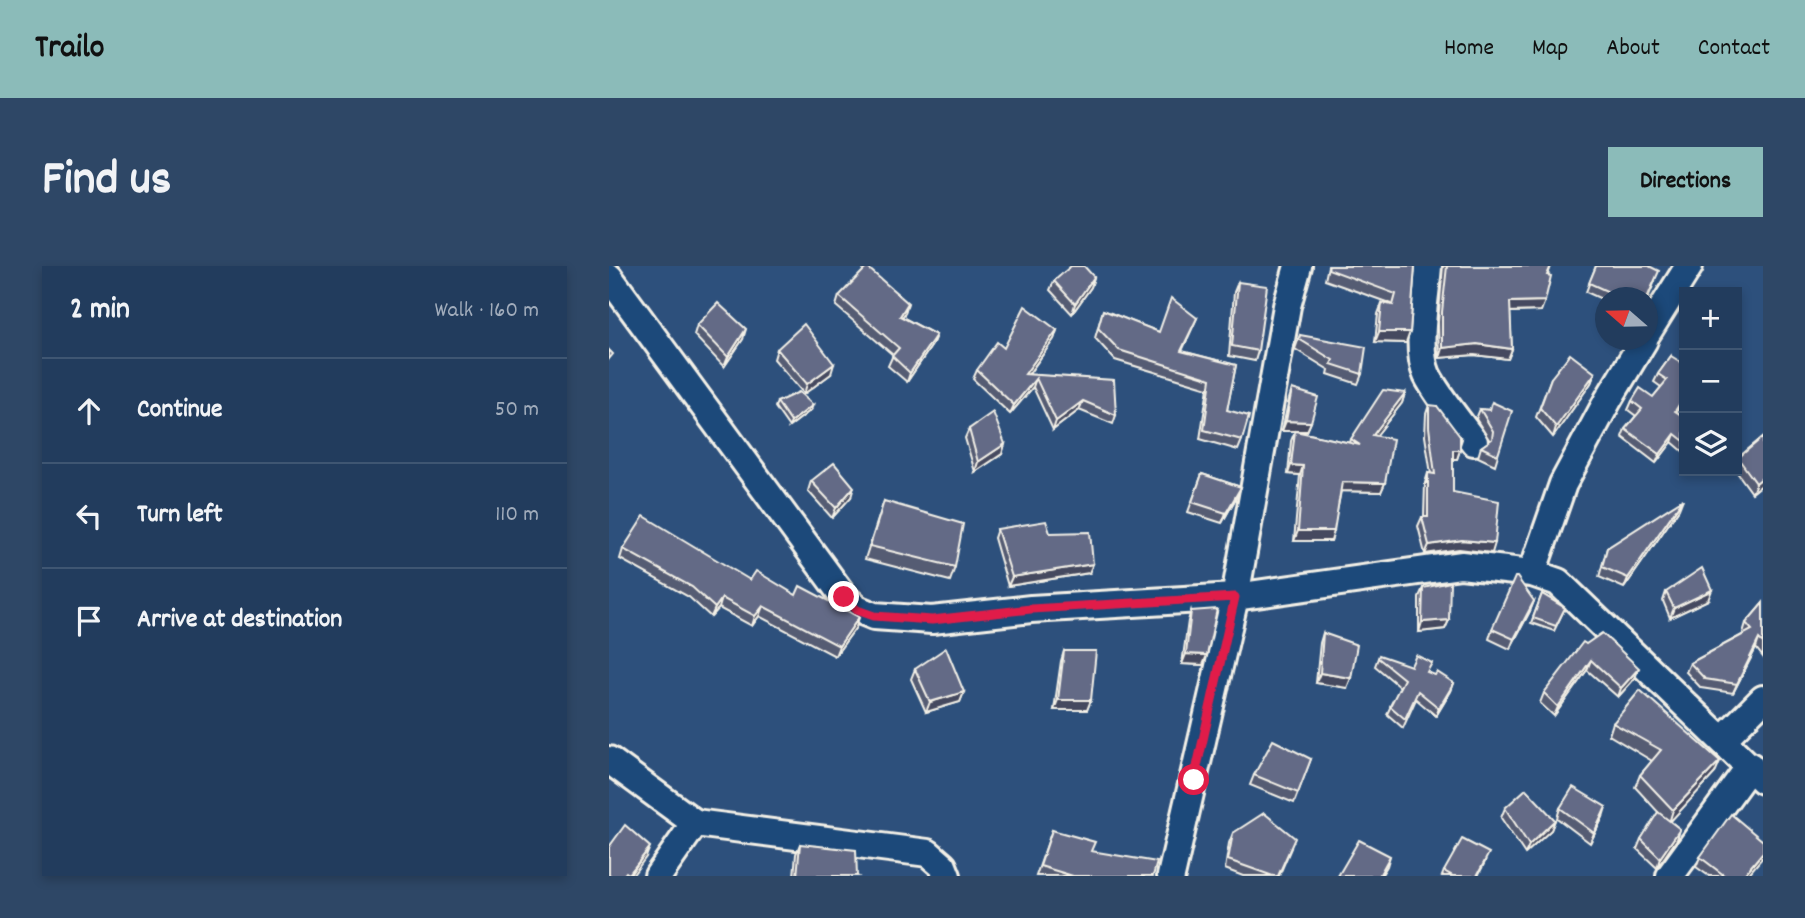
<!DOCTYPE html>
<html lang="en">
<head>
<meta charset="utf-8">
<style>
	body { margin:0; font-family:Dekko,sans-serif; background:#2e4766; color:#f1f3f6 }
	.controls { position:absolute; right:21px; top:21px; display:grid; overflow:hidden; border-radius:0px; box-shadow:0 4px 10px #0003 }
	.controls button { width:63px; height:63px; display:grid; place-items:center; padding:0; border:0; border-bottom:2px solid #3f5672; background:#223c5d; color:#f1f3f6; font:35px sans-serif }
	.compass { position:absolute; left:986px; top:21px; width:63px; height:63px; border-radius:50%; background:#223c5d; box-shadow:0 4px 10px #0003; rotate:290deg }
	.stop { position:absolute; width:21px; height:21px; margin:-16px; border:5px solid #e11d48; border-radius:50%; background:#fff }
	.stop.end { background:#e11d48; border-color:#fff; box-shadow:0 2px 7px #0008 }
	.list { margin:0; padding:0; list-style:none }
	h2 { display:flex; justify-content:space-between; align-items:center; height:91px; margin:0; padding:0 28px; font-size:30px }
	h2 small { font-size:23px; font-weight:400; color:#a2adbc }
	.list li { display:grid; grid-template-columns:46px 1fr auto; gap:21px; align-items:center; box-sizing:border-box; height:105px; padding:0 28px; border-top:2px solid #3f5672 }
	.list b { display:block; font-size:26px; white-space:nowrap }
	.list em { font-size:23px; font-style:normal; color:#a2adbc }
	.icon { flex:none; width:38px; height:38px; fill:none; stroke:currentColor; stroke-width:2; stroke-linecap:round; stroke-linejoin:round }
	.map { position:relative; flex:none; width:1154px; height:610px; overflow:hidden; border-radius:0px }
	header { display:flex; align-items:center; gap:42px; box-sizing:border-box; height:98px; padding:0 35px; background:#8bbbb9; color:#111 }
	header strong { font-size:33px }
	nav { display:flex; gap:38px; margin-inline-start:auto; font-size:24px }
	.intro { display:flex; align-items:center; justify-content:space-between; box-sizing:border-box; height:168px; padding:0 42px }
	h1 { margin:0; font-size:49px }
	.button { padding:18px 32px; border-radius:0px; background:#8bbbb9; color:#111; font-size:24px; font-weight:700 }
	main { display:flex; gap:42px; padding:0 42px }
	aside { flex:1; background:#223c5d; border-radius:0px; box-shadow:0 4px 10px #0003 }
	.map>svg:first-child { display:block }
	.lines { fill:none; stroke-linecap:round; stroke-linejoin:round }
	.minor-casing { stroke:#f4f1e8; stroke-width:32 }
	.minor { stroke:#1f4a7a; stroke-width:26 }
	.wall { fill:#555b73; stroke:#f4f1e8; stroke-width:2 }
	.shaded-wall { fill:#454a5e; stroke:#f4f1e8; stroke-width:2 }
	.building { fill:#636a86; stroke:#f4f1e8; stroke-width:2 }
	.route { stroke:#e11d48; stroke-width:9 }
</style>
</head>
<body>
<header>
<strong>Trailo</strong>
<nav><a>Home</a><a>Map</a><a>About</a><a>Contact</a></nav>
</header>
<div class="intro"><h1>Find us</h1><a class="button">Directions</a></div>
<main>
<aside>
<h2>2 min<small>Walk · 160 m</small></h2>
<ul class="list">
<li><svg class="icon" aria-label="ahead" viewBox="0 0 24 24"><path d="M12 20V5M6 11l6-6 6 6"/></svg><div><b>Continue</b></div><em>50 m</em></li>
<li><svg class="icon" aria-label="left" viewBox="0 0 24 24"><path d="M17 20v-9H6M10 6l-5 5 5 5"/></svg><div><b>Turn left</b></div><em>110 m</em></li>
<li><svg class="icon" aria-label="arrive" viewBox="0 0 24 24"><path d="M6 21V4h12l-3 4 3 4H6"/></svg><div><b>Arrive at destination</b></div></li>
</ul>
</aside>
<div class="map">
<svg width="1154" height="610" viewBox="0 0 1154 610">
	<rect width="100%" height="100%" fill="#2d507c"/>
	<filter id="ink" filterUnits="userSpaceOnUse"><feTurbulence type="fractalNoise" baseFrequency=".0143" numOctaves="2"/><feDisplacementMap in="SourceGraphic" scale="14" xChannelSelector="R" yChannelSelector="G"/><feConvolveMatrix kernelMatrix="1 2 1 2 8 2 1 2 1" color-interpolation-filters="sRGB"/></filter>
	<g filter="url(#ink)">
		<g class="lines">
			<defs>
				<g id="minor">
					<path d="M819 0C817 29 806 82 818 109 828 129 851 157 865 176"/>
					<polyline points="0,11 235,331 248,343 265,350 323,354 422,343 626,331 852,299 923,307 949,316 1154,514"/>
					<polyline points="1038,67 1080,0"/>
					<polyline points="923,307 954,218 999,134 1035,74"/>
					<polyline points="1114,473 1154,433"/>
					<polyline points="0,494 86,557"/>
					<polyline points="49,610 86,557 319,587 334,600 338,610"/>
					<polyline points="562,610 626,331 678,40 689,0"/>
					<polyline points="1061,610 1141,500"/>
				</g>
			</defs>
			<use href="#minor" class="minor-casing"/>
			<use href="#minor" class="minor"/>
		</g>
		<g class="wall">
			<polygon points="719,0 806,0 801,66 797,77 766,76 769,48 773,37 783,38 716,14"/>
			<polygon points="834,0 942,0 939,9 932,45 901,46 903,83 899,93 865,89 830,92 829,56"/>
			<polygon points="987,0 1046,15 1039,32 997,32 997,35 977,26"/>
			<polygon points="485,11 482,21 463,48 441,24 445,15"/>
			<polygon points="629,16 649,85 646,95 620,90 625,26"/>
			<polygon points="230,30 296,47 293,51 327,69 323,79 298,116 279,100 284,89 227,40"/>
			<polygon points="494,44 550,66 588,52 573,85 627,99 618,144 633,174 629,184 591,173 599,122 506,94 486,72"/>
			<polygon points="88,59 134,73 115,101 85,69"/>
			<polygon points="448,64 445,73 420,108 507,149 504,158 470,144 444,164 424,121 401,148 364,113 368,104 395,82"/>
			<polygon points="691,69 753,108 749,118 719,108 720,104 686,83"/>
			<polygon points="168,83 222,108 195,128 165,93"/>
			<polygon points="1062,90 1068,146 1075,151 1075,186 1063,176 1047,197 1013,171 1016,163 1027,150 1019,144 1023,135 1044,131 1052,121 1045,116 1049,108"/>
			<polygon points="986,107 982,117 944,171 927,151 942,112"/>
			<polygon points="683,123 702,156 698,165 673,165 680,133"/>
			<polygon points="796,127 793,137 767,170 776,217 772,226 732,225 722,275 685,275 691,209 679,208 682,175 686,165 741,177 742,173"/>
			<polygon points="168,136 202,144 180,161 166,141"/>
			<polygon points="883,136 889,189 886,199 869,191 872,181 881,175 867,153 871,143 880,144"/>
			<polygon points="820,139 853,173 851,179 851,184 848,193 844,193 844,226 883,287 850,283 816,288 809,260 813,251 815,251 816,217 819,207 822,208 816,170 817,148"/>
			<polygon points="360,163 396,178 393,188 366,206 356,172"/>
			<polygon points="1154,171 1154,218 1143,227 1127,205 1128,195 1129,192"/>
			<polygon points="593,208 632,221 628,230 613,257 579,246"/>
			<polygon points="202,215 242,231 223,252 199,225"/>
			<polygon points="275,235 346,301 341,315 256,293"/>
			<polygon points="1070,243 1015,322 990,311 998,282"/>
			<polygon points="388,263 441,267 480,307 399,320 385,272"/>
			<polygon points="14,283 141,314 250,351 247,361 226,390 150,350 143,360 110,342 102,351 80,331 11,293"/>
			<polygon points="814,322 840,354 836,363 810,366 810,331"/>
			<polygon points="1057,326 1099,334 1061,352 1054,335"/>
			<polygon points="933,328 956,342 945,365 922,357"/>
			<polygon points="925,335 921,345 901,383 880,373 883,363"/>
			<polygon points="1154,337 1154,391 1147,382 1124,427 1092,422 1077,406 1081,397 1135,368 1134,367 1137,357"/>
			<polygon points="582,345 594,399 573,398 579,355"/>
			<polygon points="714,367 738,422 707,417 711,377"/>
			<polygon points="977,378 1026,412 1009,431 978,404 945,450 931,437 935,427"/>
			<polygon points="455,385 482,434 478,444 445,444 452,395"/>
			<polygon points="769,392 819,407 845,417 842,425 827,450 807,433 794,462 778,448 791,421 766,400"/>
			<polygon points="306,403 355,426 351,436 317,446 302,413"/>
			<polygon points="1004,457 1106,507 1061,555 1071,563 1068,573 1048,602 1028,583 1032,573 1051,548 1026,521 1031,509 1043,495 1000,469"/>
			<polygon points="702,493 685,537 641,519 645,509"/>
			<polygon points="896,542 946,554 942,564 916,588 892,552"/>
			<polygon points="951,542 994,551 981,577 948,552"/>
			<polygon points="443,564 482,585 544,610 427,610"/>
			<polygon points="624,567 682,582 670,610 634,610 616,603 620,577"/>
			<polygon points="191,578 248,610 185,610 187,588"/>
			<polygon points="1091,591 1138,610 1100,610 1087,601"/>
			<polygon points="876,596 869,610 833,610 835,605"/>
		</g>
		<g class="shaded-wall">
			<polygon points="485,11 482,21 463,48 466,38"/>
			<polygon points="936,35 932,45 897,46 901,36"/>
			<polygon points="299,37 296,47 287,60 291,50"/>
			<polygon points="137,63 134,73 115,101 119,91"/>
			<polygon points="448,64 445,73 413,117 416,108"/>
			<polygon points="770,66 801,66 797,77 766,76"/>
			<polygon points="327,69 323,79 298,116 301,107"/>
			<polygon points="868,78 903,83 899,93 865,89 830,92 833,82"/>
			<polygon points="225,98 222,108 195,128 198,118"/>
			<polygon points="986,107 982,117 944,171 947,161"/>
			<polygon points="427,112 424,121 401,148 405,139"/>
			<polygon points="796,127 793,137 760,179 764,169"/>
			<polygon points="1075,131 1075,134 1063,154 1066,145"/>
			<polygon points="474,135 470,144 444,164 447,155"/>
			<polygon points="204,139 202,144 180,161 182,156"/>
			<polygon points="677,155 702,156 698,165 673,165"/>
			<polygon points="1066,168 1063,176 1047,197 1051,188"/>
			<polygon points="396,178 393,188 366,206 369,196"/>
			<polygon points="844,184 851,184 848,193 840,193"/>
			<polygon points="682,199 694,200 691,209 679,208"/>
			<polygon points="1154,211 1154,218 1143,227 1147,217"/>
			<polygon points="733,216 776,217 772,226 730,225"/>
			<polygon points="245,221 242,231 223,252 227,242"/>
			<polygon points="632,221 628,230 613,257 617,247"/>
			<polygon points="1074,233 1070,243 1015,322 1019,312"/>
			<polygon points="689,265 725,265 722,275 685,275"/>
			<polygon points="853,274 886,277 883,287 850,283 816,288 820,279"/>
			<polygon points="484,298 480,307 399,320 403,311"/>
			<polygon points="1103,324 1099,334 1061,352 1065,342"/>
			<polygon points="113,332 110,342 102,351 106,342"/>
			<polygon points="925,335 921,345 901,383 905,373"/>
			<polygon points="154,340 150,350 143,360 146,350"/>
			<polygon points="250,351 247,361 226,390 230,380"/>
			<polygon points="840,354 836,363 810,366 813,356"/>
			<polygon points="1150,373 1147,382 1124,427 1128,418"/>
			<polygon points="577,388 598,389 594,399 573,398"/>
			<polygon points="982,394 978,404 945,450 949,441"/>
			<polygon points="1030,402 1026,412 1009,431 1012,422"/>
			<polygon points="711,407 742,412 738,422 707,417"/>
			<polygon points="845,417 842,425 827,450 830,442"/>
			<polygon points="355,426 351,436 317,446 321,436"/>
			<polygon points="449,434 482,434 478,444 445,444"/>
			<polygon points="1111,495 1106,507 1060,557 1064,544"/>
			<polygon points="997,541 994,551 981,577 985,567"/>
			<polygon points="946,554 942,564 916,588 920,579"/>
			<polygon points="1071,563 1068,573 1048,602 1051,592"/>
			<polygon points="41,581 37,591 23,610 20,610"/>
			<polygon points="1154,586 1154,591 1138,610 1134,610"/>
			<polygon points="781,590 778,600 772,610 770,610"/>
		</g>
		<g class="building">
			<polygon points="462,0 475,0 485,11 466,38 445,15"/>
			<polygon points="720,0 806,0 801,66 770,66 773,37 784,39 787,28 719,3"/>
			<polygon points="838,0 942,0 938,9 942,10 936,35 901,36 903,83 868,78 833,82 833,46"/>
			<polygon points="987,0 1040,0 1050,5 1038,32 1013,32 980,17"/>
			<polygon points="258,1 299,37 291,50 327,69 301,107 283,90 290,82 230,30"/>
			<polygon points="629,16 658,20 649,85 623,80"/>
			<polygon points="562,32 588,52 572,85 627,99 618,144 640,150 633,174 595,164 602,113 510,84 489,62 494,44 550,66"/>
			<polygon points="109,37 137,63 119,91 88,59"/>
			<polygon points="416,40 448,64 416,108 505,114 507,149 474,135 447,155 427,112 405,139 368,104 388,76 395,82"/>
			<polygon points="195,58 225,98 198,118 168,83"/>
			<polygon points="691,69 757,81 753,108 722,98 724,94 690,73"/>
			<polygon points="0,84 4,88 0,93"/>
			<polygon points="961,88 986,107 947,161 931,142 942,112"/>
			<polygon points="1062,90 1075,98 1075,131 1066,145 1075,151 1075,175 1066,168 1051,188 1016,163 1033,143 1023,135 1031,122 1044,131 1058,114 1049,108"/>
			<polygon points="683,123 709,131 702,156 677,155"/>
			<polygon points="774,124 796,127 764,169 784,173 776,217 733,216 725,265 689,265 694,200 682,199 686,165 751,179 742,173"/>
			<polygon points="190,126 204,139 182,156 168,136"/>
			<polygon points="883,136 903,145 889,189 872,181 883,173 884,165 871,143 881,144"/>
			<polygon points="820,139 828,140 853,173 851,172 851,184 844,184 844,226 890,235 886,277 853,274 820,279 813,251 819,251 819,207 826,208 820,161"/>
			<polygon points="384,146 396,178 369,196 360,163"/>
			<polygon points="1154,171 1154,211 1147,217 1129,192"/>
			<polygon points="225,197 245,221 227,242 202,215"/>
			<polygon points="593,208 632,221 617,247 583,236"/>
			<polygon points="1074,233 1019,312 993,301 998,282"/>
			<polygon points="275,235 354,258 346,301 261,280"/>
			<polygon points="35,250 141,314 147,305 187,329 191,320 250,351 230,380 154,340 146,350 113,332 106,342 83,321 14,283"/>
			<polygon points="437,255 441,267 481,266 484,298 403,311 388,263"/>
			<polygon points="1093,302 1103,324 1065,342 1057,326"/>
			<polygon points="906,311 908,311 925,335 905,373 883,363"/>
			<polygon points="841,316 840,354 813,356 814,322"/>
			<polygon points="933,328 956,342 947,360 924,352"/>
			<polygon points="1154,337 1154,377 1150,373 1128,418 1096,413 1081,397 1143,364 1137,357"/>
			<polygon points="608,343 598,389 577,388 582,345"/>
			<polygon points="714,367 748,379 742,412 711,407"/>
			<polygon points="993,367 1030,402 1012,422 982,394 949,441 935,427 974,376 977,378"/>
			<polygon points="337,382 355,426 321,436 306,403"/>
			<polygon points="455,385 487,385 482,434 449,434"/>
			<polygon points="770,389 802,400 807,389 823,397 818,406 826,409 828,406 845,417 830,442 809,425 796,453 781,440 795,413 769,392"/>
			<polygon points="1031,424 1111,495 1064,544 1031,509 1052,484 1004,457"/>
			<polygon points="664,474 702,493 689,527 645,509"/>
			<polygon points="964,521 997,541 985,567 951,542"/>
			<polygon points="917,523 946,554 920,579 896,542"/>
			<polygon points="1049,546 1071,563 1051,592 1032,573"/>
			<polygon points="655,547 686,572 669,610 664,610 619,594 624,567"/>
			<polygon points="1122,548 1154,575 1154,586 1134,610 1116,610 1091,591"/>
			<polygon points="16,559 41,581 20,608 17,606 14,610 0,610 0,581"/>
			<polygon points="443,564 486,576 482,585 548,596 544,610 464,610 431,600"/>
			<polygon points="853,573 880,587 868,610 844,610 835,605"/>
			<polygon points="750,574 781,590 770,610 729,610"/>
			<polygon points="191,578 247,584 248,610 188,610"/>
		</g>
	</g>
	<g class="lines" filter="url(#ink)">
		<polyline class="route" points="235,331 248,344 265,350 323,354 422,343 626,331 585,514"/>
	</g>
</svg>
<div class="controls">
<button>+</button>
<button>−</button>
<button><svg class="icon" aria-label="layers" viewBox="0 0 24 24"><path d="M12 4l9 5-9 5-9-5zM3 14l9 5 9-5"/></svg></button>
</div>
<svg class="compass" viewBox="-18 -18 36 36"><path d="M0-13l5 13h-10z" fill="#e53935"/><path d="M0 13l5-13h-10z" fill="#a2adbc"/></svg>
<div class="stop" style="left:585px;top:514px"></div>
<div class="stop end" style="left:235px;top:331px"></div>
</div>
</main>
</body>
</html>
